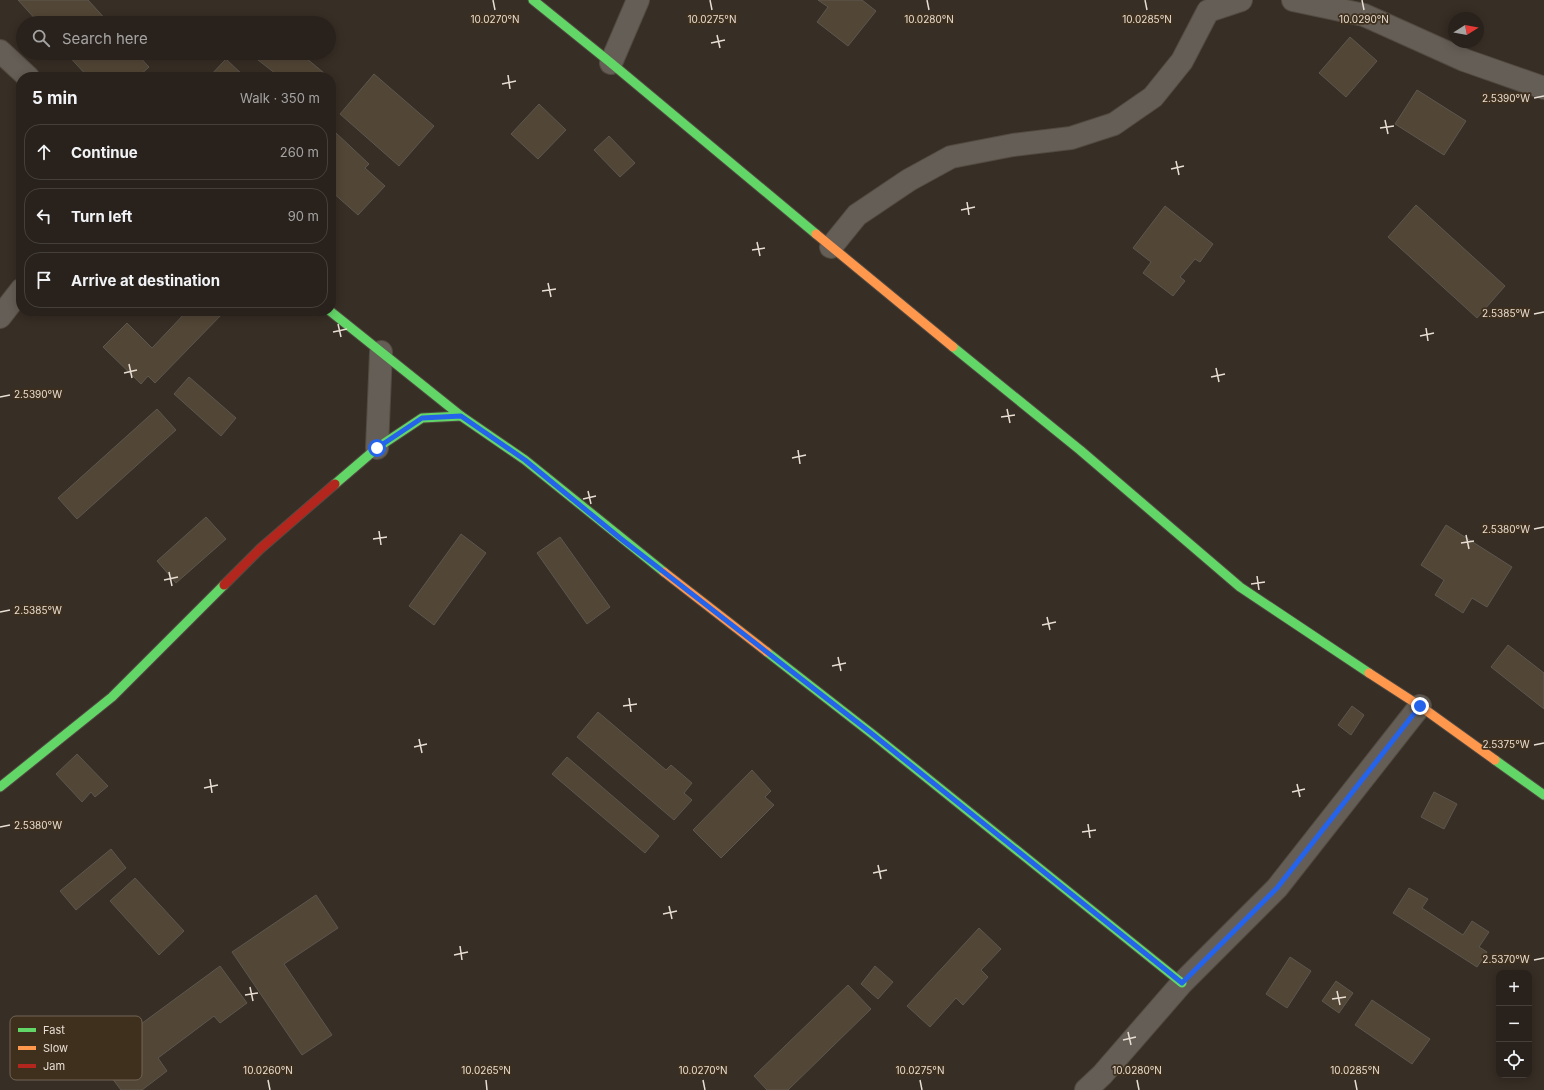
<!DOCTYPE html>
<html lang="en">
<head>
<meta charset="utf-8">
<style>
	body { margin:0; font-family:Inter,sans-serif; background:#352f29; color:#f1f3f6 }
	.controls { position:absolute; right:12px; bottom:12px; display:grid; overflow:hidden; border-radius:8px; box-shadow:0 2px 10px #0003 }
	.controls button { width:36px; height:36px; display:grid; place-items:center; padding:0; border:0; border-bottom:1px solid #453f3b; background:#29221c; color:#f1f3f6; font:20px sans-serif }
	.compass { position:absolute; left:1448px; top:12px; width:36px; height:36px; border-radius:50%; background:#29221c; box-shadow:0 2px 10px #0003; rotate:79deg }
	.stop { position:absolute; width:12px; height:12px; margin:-9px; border:3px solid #2563eb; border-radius:50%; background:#fff }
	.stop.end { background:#2563eb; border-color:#fff; box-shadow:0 1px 4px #0008 }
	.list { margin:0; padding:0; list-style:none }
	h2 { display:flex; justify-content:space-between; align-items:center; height:52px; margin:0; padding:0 16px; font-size:17px }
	h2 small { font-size:13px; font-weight:400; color:#a5a4a3 }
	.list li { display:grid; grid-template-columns:26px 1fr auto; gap:12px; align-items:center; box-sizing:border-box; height:56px; margin:0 8px 8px; padding:0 8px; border:1px solid #453f3b; border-radius:16px }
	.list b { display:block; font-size:15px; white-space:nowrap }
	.list em { font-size:13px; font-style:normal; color:#a5a4a3 }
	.icon { flex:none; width:22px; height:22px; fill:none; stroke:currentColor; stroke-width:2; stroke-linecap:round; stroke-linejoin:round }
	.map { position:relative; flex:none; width:1544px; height:1090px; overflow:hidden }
	.search { position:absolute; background:#29221c; box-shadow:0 2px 10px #0003; left:16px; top:16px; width:320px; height:44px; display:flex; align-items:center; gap:10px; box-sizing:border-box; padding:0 14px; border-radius:22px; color:#a5a4a3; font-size:15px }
	.panel { position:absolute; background:#29221c; box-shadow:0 2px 10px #0003; left:16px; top:72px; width:320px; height:244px; border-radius:16px }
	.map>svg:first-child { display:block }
	.building { fill:#524636; stroke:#5e574f }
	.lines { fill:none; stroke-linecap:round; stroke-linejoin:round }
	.street-casing { stroke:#524b42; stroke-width:24 }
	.fast-casing { stroke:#524b42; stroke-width:11 }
	.slow-casing { stroke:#524b42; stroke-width:11 }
	.jam-casing { stroke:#524b42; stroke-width:11 }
	.street { stroke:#655e56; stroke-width:22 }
	.fast { stroke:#63d668; stroke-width:9 }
	.slow { stroke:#ff974d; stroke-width:9 }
	.jam { stroke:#b3261e; stroke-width:9 }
	.route { stroke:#2563eb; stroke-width:5 }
	.ticks { fill:none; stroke:#e8ded3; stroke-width:1.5 }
	.key { fill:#3f2f1d; stroke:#726454; stroke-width:1 }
	.key-label { font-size:11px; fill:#e8ded3 }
	.ticks-label { font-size:10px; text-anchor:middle; fill:#e8ded3; stroke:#3f2f1d; stroke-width:3.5; stroke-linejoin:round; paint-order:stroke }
</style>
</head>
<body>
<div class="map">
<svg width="1544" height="1090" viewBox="0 0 1544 1090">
	<rect width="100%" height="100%" fill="#372e25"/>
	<g class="building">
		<polygon points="18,0 88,0 109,23 39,23"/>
		<polygon points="818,0 862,0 876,11 848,46 817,22 828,7"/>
		<polygon points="1350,37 1377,61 1346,97 1319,73"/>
		<polygon points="66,53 136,53 149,67 138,77 88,77"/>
		<polygon points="249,53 300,53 324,73 321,77 280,77"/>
		<polygon points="226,59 245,77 209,77"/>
		<polygon points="374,74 434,126 399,166 340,114"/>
		<polygon points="1417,90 1466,121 1444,155 1395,124"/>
		<polygon points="539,104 566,130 538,159 511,134"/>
		<polygon points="335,132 369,164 365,168 385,186 358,215 331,191 331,136"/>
		<polygon points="609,136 635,163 620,177 594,150"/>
		<polygon points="1416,205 1505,286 1477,318 1388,237"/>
		<polygon points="1165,206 1213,244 1200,262 1195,259 1180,277 1185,281 1173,296 1143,273 1151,262 1133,248"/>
		<polygon points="187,311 225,311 155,383 148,376 141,384 103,347 127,323 152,348"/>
		<polygon points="189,377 236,418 221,436 174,394"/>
		<polygon points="157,409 176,430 77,519 58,498"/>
		<polygon points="206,517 226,539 176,583 157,561"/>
		<polygon points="1446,525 1512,567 1487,607 1472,598 1463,613 1435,595 1444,580 1421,565"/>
		<polygon points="461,534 486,553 434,625 409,606"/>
		<polygon points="560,537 610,607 587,624 537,553"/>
		<polygon points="1508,645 1544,673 1544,709 1491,667"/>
		<polygon points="1352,706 1364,715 1351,735 1338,725"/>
		<polygon points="598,712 666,770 671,765 692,783 684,793 692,800 674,820 577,737"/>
		<polygon points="77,754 108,786 95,797 91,792 82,802 56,774"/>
		<polygon points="567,757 659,836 645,853 552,774"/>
		<polygon points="752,770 771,791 765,797 774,805 721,858 693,830"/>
		<polygon points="1434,792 1457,804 1444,829 1421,817"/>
		<polygon points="111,849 126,868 76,910 60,891"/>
		<polygon points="135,878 184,931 159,955 110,901"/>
		<polygon points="1409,888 1428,899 1422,908 1463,935 1472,921 1489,932 1479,947 1487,952 1477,967 1393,913"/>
		<polygon points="316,895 338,928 284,964 332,1035 302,1055 232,952"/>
		<polygon points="979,928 1001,949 981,970 988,977 963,1005 956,998 930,1027 907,1006"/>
		<polygon points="1290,957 1311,971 1287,1008 1266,994"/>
		<polygon points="220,966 247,1003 220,1023 214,1016 158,1058 167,1071 142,1090 121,1090 96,1057"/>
		<polygon points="875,966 893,982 878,999 861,984"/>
		<polygon points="1336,981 1353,993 1339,1013 1322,1001"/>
		<polygon points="848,985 871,1009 788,1090 767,1090 754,1076"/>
		<polygon points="1372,1000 1430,1039 1412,1064 1355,1025"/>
	</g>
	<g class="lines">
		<defs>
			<g id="street">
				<polyline points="1293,0 1364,15 1464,60 1544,88"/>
				<polyline points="0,51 28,77"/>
				<polyline points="611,63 638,0"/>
				<polyline points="831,247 857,215 909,180 951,157 1013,145 1071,138 1114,124 1153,97 1182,61 1208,11 1241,0"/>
				<polyline points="0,317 21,290"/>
				<polyline points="377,448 381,352"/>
				<polyline points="1086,1090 1102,1075 1182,983 1277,888 1420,706"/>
			</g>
			<g id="fast">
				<polyline points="533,0 611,63 816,234"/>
				<polyline points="330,311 461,416 525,460 664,572"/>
				<polyline points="953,347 1080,450 1240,587 1369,673"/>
				<polyline points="335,484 377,448 422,418 461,416"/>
				<polyline points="767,652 871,733 1182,983"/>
				<polyline points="1495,760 1544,795"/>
				<polyline points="0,787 112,697 224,585"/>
			</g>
			<g id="slow">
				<polyline points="816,234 953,347"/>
				<polyline points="664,572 767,652"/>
				<polyline points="1369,673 1420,706 1495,760"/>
			</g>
			<polyline id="jam" points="224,585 260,549 335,484"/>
		</defs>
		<use href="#street" class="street-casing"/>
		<use href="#fast" class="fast-casing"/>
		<use href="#slow" class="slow-casing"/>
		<use href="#jam" class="jam-casing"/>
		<use href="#street" class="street"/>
		<use href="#fast" class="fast"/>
		<use href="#slow" class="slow"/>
		<use href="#jam" class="jam"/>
	</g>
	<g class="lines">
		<polyline class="route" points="377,448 422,418 461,416 525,460 620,538 871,733 1182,983 1277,888 1420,706"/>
	</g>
	<path class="ticks" d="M493 0 495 10M710 0 712 10M927 0 929 10M1145 0 1147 10M1362 0 1364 10M717 35 720 48M711 43 725 40M508 75 510 89M502 84 516 81M1534 98 1544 96M1385 120 1388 134M1380 128 1394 126M1176 161 1179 175M1171 169 1184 166M967 202 969 215M961 210 975 207M757 242 760 256M752 250 765 248M548 283 551 297M542 291 556 289M1534 314 1544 312M338 324 341 337M1426 328 1428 341M333 332 347 329M1420 336 1434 333M129 364 132 378M1216 368 1219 382M124 373 137 370M1211 377 1225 374M0 397 10 395M1007 409 1010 423M1001 417 1015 415M798 450 800 464M792 458 806 455M588 491 591 504M583 499 596 496M1534 529 1544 527M379 531 381 545M1466 535 1469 549M373 539 387 537M1461 543 1474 541M169 572 172 586M1257 576 1259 590M164 580 178 577M1251 584 1265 582M0 612 10 610M1047 617 1050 630M1042 625 1056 622M838 657 841 671M832 666 846 663M629 698 631 712M623 706 637 704M419 739 422 753M1534 745 1544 743M414 747 427 744M210 779 212 793M1297 784 1300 797M204 788 218 785M1292 792 1305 789M1088 824 1090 838M0 827 10 825M1082 832 1096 830M878 865 881 879M873 873 887 870M669 906 672 919M663 914 677 911M460 946 462 960M454 955 468 952M1534 960 1544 958M250 987 253 1001M1337 991 1340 1005M245 995 258 993M1332 999 1346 997M1128 1032 1131 1045M1123 1040 1136 1037M268 1080 270 1090M486 1080 487 1090M703 1080 705 1090M920 1080 922 1090M1137 1080 1139 1090M1355 1080 1357 1090"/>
	<rect x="10" y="1016" width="132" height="64" rx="6" class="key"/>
	<rect x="18" y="1028" width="18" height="4" fill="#63d668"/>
	<rect x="18" y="1046" width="18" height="4" fill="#ff974d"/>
	<rect x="18" y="1064" width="18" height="4" fill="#b3261e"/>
	<g class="key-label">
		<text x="43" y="1034">Fast</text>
		<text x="43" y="1052">Slow</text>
		<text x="43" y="1070">Jam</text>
	</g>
	<g class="ticks-label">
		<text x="495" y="23">10.0270°N</text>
		<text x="712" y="23">10.0275°N</text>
		<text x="929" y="23">10.0280°N</text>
		<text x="1147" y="23">10.0285°N</text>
		<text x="1364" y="23">10.0290°N</text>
		<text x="1506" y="102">2.5390°W</text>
		<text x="1506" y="317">2.5385°W</text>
		<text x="38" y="398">2.5390°W</text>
		<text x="1506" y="533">2.5380°W</text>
		<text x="38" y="614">2.5385°W</text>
		<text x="1506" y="748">2.5375°W</text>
		<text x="38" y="829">2.5380°W</text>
		<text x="1506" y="963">2.5370°W</text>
		<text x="268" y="1074">10.0260°N</text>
		<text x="486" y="1074">10.0265°N</text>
		<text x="703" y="1074">10.0270°N</text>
		<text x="920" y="1074">10.0275°N</text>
		<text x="1137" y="1074">10.0280°N</text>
		<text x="1355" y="1074">10.0285°N</text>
	</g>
</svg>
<div class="controls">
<button>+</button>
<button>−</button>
<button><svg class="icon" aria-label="locate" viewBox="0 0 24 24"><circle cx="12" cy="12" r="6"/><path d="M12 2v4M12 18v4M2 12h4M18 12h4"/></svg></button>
</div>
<svg class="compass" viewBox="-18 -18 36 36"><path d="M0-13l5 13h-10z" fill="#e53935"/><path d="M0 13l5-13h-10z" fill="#a5a4a3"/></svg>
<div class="stop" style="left:377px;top:448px"></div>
<div class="stop end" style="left:1420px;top:706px"></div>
<div class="search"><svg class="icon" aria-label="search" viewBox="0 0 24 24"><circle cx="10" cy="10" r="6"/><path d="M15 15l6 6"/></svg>Search here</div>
<section class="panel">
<h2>5 min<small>Walk · 350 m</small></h2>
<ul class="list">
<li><svg class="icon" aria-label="ahead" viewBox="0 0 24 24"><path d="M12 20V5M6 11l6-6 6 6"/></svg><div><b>Continue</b></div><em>260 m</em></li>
<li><svg class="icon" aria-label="left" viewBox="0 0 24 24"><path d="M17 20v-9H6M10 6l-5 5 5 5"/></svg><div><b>Turn left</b></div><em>90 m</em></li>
<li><svg class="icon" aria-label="arrive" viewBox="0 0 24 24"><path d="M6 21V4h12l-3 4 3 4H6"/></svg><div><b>Arrive at destination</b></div></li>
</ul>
</section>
</div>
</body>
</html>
